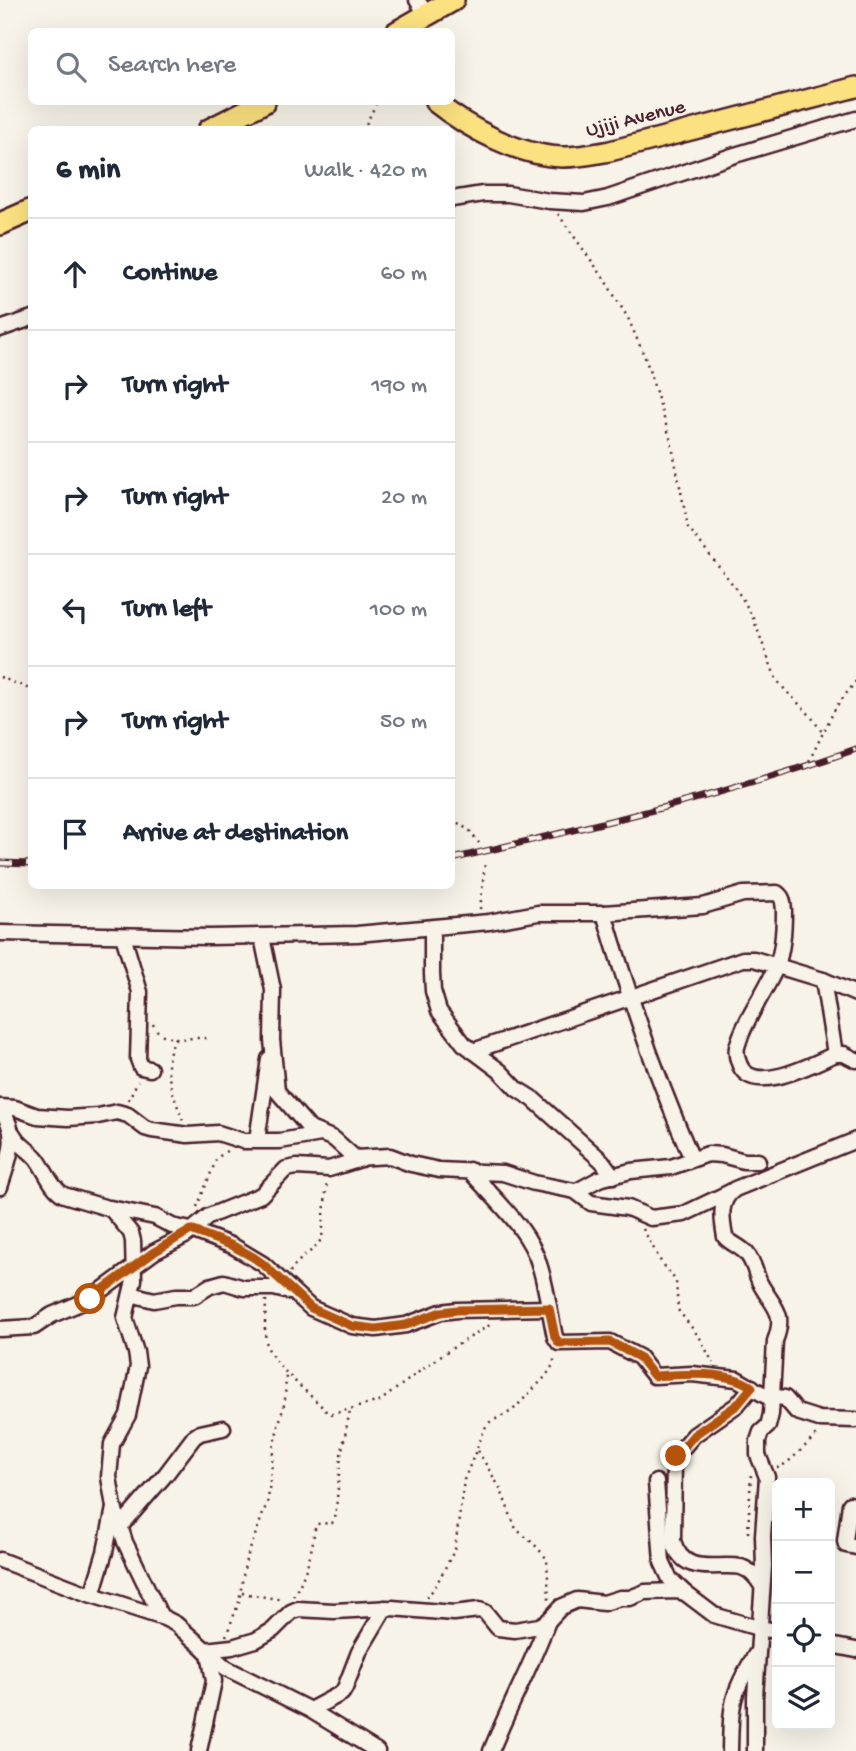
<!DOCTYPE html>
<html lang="en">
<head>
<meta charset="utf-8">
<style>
	body { margin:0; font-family:"Gochi Hand",sans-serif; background:#f2f2f3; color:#1f2937 }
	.controls { position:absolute; right:21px; bottom:21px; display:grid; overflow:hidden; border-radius:10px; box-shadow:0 7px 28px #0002 }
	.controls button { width:63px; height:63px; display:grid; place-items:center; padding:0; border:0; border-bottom:2px solid #e0e1e3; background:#fff; color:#1f2937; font:35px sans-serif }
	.stop { position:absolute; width:21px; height:21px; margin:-16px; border:5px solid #b45309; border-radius:50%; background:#fff }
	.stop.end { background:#b45309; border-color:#fff; box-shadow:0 2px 7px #0008 }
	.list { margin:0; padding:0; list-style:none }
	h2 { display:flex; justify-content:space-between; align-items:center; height:91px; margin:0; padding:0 28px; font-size:30px }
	h2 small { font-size:23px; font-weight:400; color:#747a83 }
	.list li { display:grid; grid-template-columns:46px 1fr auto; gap:21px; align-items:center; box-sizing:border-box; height:112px; padding:0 28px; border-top:2px solid #e0e1e3 }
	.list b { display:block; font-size:26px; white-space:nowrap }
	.list em { font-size:23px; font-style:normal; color:#747a83 }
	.icon { flex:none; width:38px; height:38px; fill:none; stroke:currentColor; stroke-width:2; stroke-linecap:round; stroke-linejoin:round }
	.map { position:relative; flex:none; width:856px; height:1751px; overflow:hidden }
	.search { position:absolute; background:#fff; box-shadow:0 7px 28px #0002; left:28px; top:28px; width:427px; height:77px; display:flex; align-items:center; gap:18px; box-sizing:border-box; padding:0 24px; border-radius:10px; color:#747a83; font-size:26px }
	.panel { position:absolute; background:#fff; box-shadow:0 7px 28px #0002; left:28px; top:126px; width:427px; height:763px; border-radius:10px }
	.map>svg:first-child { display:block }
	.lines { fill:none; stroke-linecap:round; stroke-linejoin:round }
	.minor-casing { stroke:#4a1f2b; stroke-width:19 }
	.major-casing { stroke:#4a1f2b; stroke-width:24 }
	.highway-casing { stroke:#4a1f2b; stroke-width:26 }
	.path { stroke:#4a1f2b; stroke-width:2.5; stroke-dasharray:2 5; stroke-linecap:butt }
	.minor { stroke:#f7f3e8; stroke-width:14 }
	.major { stroke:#fbe180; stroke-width:19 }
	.highway { stroke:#fbe180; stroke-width:21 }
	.rail-casing { stroke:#4a1f2b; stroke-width:7 }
	.rail { stroke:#f7f3e8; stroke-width:4.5; stroke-dasharray:13; stroke-linecap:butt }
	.route { stroke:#b45309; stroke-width:9 }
	.labels { text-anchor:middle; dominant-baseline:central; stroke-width:5; stroke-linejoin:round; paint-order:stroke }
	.street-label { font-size:21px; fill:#4a1f2b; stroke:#f7f3e8 }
</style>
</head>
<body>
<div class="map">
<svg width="856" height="1751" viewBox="0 0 856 1751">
	<rect width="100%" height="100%" fill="#f7f3e8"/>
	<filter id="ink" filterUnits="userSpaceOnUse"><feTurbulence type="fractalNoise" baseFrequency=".0143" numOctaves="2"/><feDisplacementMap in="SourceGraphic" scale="14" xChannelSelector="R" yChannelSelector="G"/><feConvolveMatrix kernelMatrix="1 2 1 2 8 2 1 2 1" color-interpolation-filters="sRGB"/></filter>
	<g filter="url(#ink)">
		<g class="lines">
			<defs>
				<g id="minor">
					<polyline points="417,0 427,15"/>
					<polyline points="452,199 483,194 508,194 549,201 584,203 608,198 735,155 856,119"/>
					<polyline points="0,329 32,318"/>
					<path d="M604 913C629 997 657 1079 692 1159"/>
					<polyline points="432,928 432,974 433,991 439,1011 464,1044 500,1071 517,1089 533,1099 602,1161 613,1176"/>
					<path d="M0 933 209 937 357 934 489 922 538 913H604L703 906 743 894 777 893C784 898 783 903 784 911 784 928 783 949 777 965 766 992 745 1018 737 1047 736 1052 737 1058 739 1063 750 1098 815 1063 835 1054"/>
					<polyline points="123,936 140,992 138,1059 141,1067 150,1069"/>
					<polyline points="262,937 273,990 272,1040 277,1091 310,1129 334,1139 355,1158 390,1156 411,1164 439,1170 503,1173 534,1183 575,1191 591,1203 628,1208 651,1218 684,1214 730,1192"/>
					<polyline points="823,980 835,1054 844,1054 856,1060"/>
					<polyline points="473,1051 743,959 754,959 823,980 856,994"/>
					<polyline points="0,1107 15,1108 37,1116 68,1118 98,1116 117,1112 128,1115 145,1128 152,1130 188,1135 218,1133 243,1141 280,1141 321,1134"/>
					<path d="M0 1108C21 1136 9 1157 0 1187"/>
					<path d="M13 1134C19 1146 29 1149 37 1159 46 1171 51 1188 64 1195L111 1209 131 1233 133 1241 134 1280 125 1318 136 1352 138 1366 128 1415 112 1444 109 1477 114 1507 125 1542 161 1617"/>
					<polyline points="257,1140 269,1059"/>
					<path d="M469 1170C494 1199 530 1229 540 1267 547 1290 550 1314 555 1337L559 1343 610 1342 639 1357 654 1376 692 1374 737 1379 766 1396 785 1398 797 1412 819 1419 856 1420"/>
					<polyline points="577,1191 599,1179 631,1171 671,1167 708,1154 722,1155 744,1161 758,1161"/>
					<polyline points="110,1208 155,1217 172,1226 191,1230 233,1246 263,1264 311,1308 352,1326 376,1329 406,1325 441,1312 457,1310 549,1308"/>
					<polyline points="131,1294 154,1300 176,1296 194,1296 210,1286 224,1282 244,1288 274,1288 290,1292"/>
					<polyline points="0,1329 34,1327 52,1315 90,1299 154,1252 185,1236 209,1216 261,1195 286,1169 297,1167 329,1169 361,1159"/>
					<path d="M752 1387 737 1405 694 1435 674 1458 673 1541C684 1578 717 1562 741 1567 751 1570 757 1578 762 1586"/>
					<polyline points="656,1482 662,1562 670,1579 685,1593"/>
					<polyline points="850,1504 845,1541 846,1545 856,1547"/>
					<polyline points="120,1527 166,1474 194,1437 200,1433 223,1428"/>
					<polyline points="0,1560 83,1592 164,1618 176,1624 226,1668 310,1710 377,1751"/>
					<polyline points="92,1595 105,1552 114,1508"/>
					<polyline points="830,1645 856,1650"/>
					<polyline points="205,1650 232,1647 256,1640 273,1630 291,1612 298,1609 334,1611 392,1608 454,1613 479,1610 485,1612 498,1628 515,1630 539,1626 548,1621 561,1607 577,1600 604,1603 620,1598 630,1598 645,1592 677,1591 685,1593 714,1615 758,1628 777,1631"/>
					<polyline points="310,1710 342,1693 345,1688 359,1652 385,1608"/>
					<polyline points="199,1751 214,1681 209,1653"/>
					<path d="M491 1751C509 1707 531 1666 548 1621"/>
					<path d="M730 1751C731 1704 731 1694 756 1654"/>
					<path d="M755 1751V1697L764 1566 763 1536 767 1477 758 1455V1441L761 1432 768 1426 771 1414 775 1341C786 1312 774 1308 761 1285 756 1276 754 1262 747 1254 742 1247 731 1244 725 1237 722 1220 718 1200 735 1189L856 1140"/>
				</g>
				<path id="major" d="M435 102C468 128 519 156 562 157 579 157 594 154 610 151L856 87"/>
				<g id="highway">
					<polyline points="397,32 453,0"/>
					<polyline points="209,130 264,102"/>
					<polyline points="0,224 32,210"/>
				</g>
			</defs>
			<use href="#minor" class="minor-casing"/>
			<use href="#major" class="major-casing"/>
			<use href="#highway" class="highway-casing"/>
			<g class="path">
				<polyline points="363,130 377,102"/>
				<polyline points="558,214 603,277 628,318 646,360 671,441 688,527 734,586 745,603 753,618 776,679 786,691 810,715 822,732"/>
				<polyline points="0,677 32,690"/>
				<polyline points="809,761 836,707 856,681"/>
				<polyline points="452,819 470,831 479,843"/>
				<polyline points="480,909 485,863"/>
				<path d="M153 1024C161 1044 189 1037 207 1038"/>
				<path d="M176 1038C159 1065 173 1093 183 1121"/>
				<polyline points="128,1100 138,1081"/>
				<polyline points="197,1207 217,1158 228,1150"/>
				<polyline points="643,1229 660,1260 676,1281 678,1310 700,1338 713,1363"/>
				<path d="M290 1272C299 1257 314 1252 322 1238L327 1181"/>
				<path d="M266 1300C266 1314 263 1330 267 1345 272 1365 311 1394 326 1411L332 1414 380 1401 443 1354 493 1323"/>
				<polyline points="478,1451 500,1488 516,1529 534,1544 547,1559 549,1599"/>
				<path d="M777 1468C787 1466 809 1442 819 1432"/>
				<polyline points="748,1533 751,1474"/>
				<polyline points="242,1593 283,1600"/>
				<path d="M293 1596C303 1582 310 1559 313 1541 314 1535 314 1530 317 1524L332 1523 335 1520 341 1455 350 1410"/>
				<polyline points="426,1597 434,1589 455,1549 464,1480 486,1426 490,1422 512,1411 546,1376 553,1365 555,1356"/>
				<polyline points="226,1636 239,1602 245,1563 268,1500 274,1443 285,1401 286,1372"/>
			</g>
			<use href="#minor" class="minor"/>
			<use href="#major" class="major"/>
			<use href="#highway" class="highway"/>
			<defs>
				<g id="rail">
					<path d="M452 859C587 827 724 796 856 749"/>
					<polyline points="0,863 32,864"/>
				</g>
			</defs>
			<use href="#rail" class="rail-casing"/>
			<use href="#rail" class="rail"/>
		</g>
	</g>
	<g class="lines" filter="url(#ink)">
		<path class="route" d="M90 1299 154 1252 191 1230 233 1246 253 1257 263 1264 311 1308 352 1326 376 1329 406 1325 441 1312 457 1310 549 1308 555 1337 559 1343 610 1342 639 1357 654 1376C681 1374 729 1370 752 1387L737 1405 694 1435 676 1456"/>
	</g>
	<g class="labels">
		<g class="street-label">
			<text transform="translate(636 120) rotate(-14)">Ujiji Avenue</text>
		</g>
	</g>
</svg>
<div class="controls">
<button>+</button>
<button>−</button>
<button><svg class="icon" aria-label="locate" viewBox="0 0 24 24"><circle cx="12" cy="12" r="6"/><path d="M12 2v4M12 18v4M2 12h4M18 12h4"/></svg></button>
<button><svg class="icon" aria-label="layers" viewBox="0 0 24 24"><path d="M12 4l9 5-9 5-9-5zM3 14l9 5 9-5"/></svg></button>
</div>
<div class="stop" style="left:90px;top:1299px"></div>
<div class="stop end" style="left:676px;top:1456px"></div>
<div class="search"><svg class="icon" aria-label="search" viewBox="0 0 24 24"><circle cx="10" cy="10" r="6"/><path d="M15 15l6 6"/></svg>Search here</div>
<section class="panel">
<h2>6 min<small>Walk · 420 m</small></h2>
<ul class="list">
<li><svg class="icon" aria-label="ahead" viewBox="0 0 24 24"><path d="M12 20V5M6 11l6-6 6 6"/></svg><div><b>Continue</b></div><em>60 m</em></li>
<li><svg class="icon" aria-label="right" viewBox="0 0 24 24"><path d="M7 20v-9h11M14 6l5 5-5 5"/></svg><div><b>Turn right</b></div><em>190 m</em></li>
<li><svg class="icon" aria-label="right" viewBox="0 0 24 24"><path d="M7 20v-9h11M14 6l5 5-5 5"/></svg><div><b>Turn right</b></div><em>20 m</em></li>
<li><svg class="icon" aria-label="left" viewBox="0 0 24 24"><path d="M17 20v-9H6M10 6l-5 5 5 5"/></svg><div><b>Turn left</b></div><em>100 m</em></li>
<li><svg class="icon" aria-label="right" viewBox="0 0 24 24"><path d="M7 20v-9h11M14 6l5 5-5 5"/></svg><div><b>Turn right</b></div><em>50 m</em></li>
<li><svg class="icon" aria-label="arrive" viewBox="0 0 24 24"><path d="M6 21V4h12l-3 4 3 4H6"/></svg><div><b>Arrive at destination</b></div></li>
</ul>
</section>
</div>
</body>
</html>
